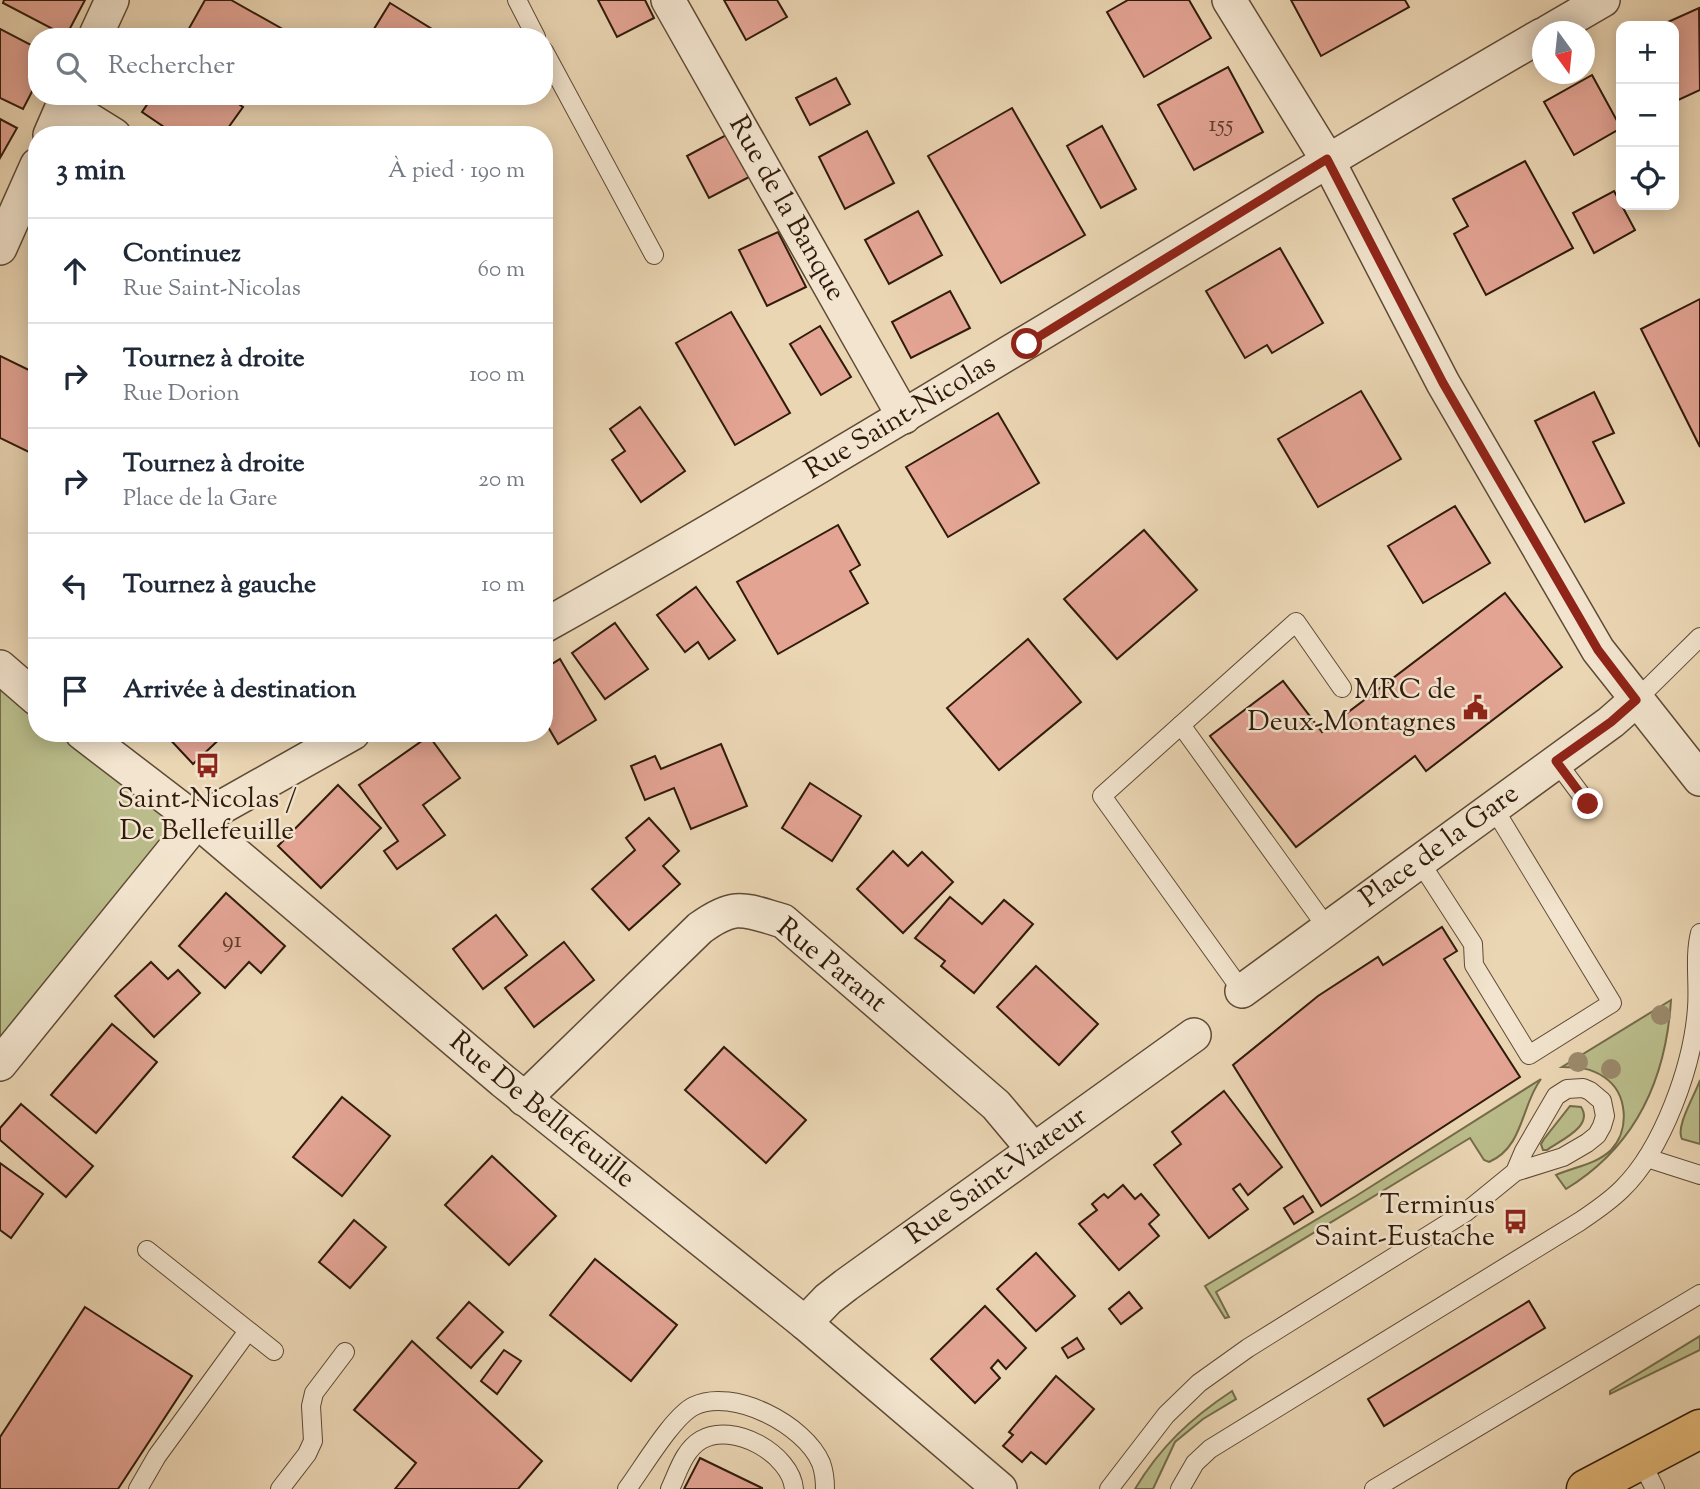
<!DOCTYPE html>
<html lang="fr">
<head>
<meta charset="utf-8">
<style>
	body { margin:0; font-family:"Sorts Mill Goudy",serif; background:#f2f2f3; color:#1f2937 }
	.controls { position:absolute; right:21px; top:21px; display:grid; overflow:hidden; border-radius:14px; box-shadow:0 4px 18px #0003 }
	.controls button { width:63px; height:63px; display:grid; place-items:center; padding:0; border:0; border-bottom:2px solid #e0e1e3; background:#fff; color:#1f2937; font:35px sans-serif }
	.compass { position:absolute; left:1532px; top:21px; width:63px; height:63px; border-radius:50%; background:#fff; box-shadow:0 4px 18px #0003; rotate:165deg }
	.stop { position:absolute; width:21px; height:21px; margin:-16px; border:5px solid #8f2418; border-radius:50%; background:#fff }
	.stop.end { background:#8f2418; border-color:#fff; box-shadow:0 2px 7px #0008 }
	.list { margin:0; padding:0; list-style:none }
	h2 { display:flex; justify-content:space-between; align-items:center; height:91px; margin:0; padding:0 28px; font-size:30px }
	h2 small { font-size:23px; font-weight:400; color:#747a83 }
	.list li { display:grid; grid-template-columns:46px 1fr auto; gap:21px; align-items:center; box-sizing:border-box; height:105px; padding:0 28px; border-top:2px solid #e0e1e3 }
	.list b { display:block; font-size:26px; white-space:nowrap }
	.list p { margin:0; font-size:23px; white-space:nowrap; color:#747a83 }
	.list em { font-size:23px; font-style:normal; color:#747a83 }
	.icon { flex:none; width:38px; height:38px; fill:none; stroke:currentColor; stroke-width:2; stroke-linecap:round; stroke-linejoin:round }
	.map { position:relative; flex:none; width:1700px; height:1489px; overflow:hidden }
	.search { position:absolute; background:#fff; box-shadow:0 4px 18px #0003; left:28px; top:28px; width:525px; height:77px; display:flex; align-items:center; gap:18px; box-sizing:border-box; padding:0 24px; border-radius:28px; color:#747a83; font-size:26px }
	.panel { position:absolute; background:#fff; box-shadow:0 4px 18px #0003; left:28px; top:126px; width:525px; height:616px; border-radius:28px }
	.map>svg:first-child { display:block }
	.green { fill:#babd8b; stroke:#756c4b; stroke-width:2 }
	.building { fill:#e3a494; stroke:#301b0b; stroke-width:2 }
	.lines { fill:none; stroke-linecap:round; stroke-linejoin:round }
	.lane-casing { stroke:#5f4a35; stroke-width:20 }
	.street-casing { stroke:#5f4a35; stroke-width:36 }
	.primary-casing { stroke:#301b0b; stroke-width:41 }
	.lane { stroke:#f2e4ce; stroke-width:18 }
	.street { stroke:#f2e4ce; stroke-width:33 }
	.primary { stroke:#e6bb7a; stroke-width:38 }
	.tree { fill:#9b8a6c }
	.route { stroke:#8f2418; stroke-width:9 }
	.labels { text-anchor:middle; dominant-baseline:central; stroke-width:5; stroke-linejoin:round; paint-order:stroke }
	.number-label { font-size:24px; fill:#5d3d2d }
	.street-label { font-size:28px; fill:#301b0b; stroke:#f2e4ce }
	.poi-label { font-size:28px; fill:#301b0b; stroke:#f2e4ce; text-anchor:end }
</style>
</head>
<body>
<div class="map">
<svg width="1700" height="1489" viewBox="0 0 1700 1489">
	<rect width="100%" height="100%" fill="#ebd6b4"/>
	<filter id="stains"><feTurbulence type="fractalNoise" baseFrequency=".00286" numOctaves="4"/><feColorMatrix values="0 0 0 0 .2 0 0 0 0 .09 0 0 0 0 .02 0 0 0 .5 -.17"/></filter>
	<radialGradient id="worn" r=".72"><stop offset=".6" stop-color="#630" stop-opacity="0"/><stop offset="1" stop-color="#630" stop-opacity=".3"/></radialGradient>
	<g class="green">
		<polygon points="0,686 17,704 37,717 37,733 62,733 197,821 0,1064"/>
		<path d="M1671 1000C1666 1079 1635 1147 1566 1189L1556 1175C1574 1167 1597 1164 1611 1150 1630 1130 1628 1093 1604 1077 1591 1068 1578 1067 1562 1067Z"/>
		<path d="M1541 1079C1521 1105 1524 1147 1489 1162L1484 1160 1470 1138 1216 1292 1229 1317 1225 1318 1205 1286 1356 1196Z"/>
		<path d="M1700 1080V1144L1682 1139C1675 1127 1695 1095 1700 1080Z"/>
		<path d="M1570 1106 1581 1107C1594 1126 1561 1140 1547 1150H1543L1541 1144 1544 1139Z"/>
		<polygon points="1700,1336 1700,1350 1610,1394 1610,1391"/>
		<path d="M1232 1391 1236 1399 1203 1419 1175 1442 1153 1489H1135C1160 1447 1191 1418 1232 1391Z"/>
	</g>
	<g class="building">
		<polygon points="4,0 85,0 66,36 3,3"/>
		<polygon points="205,0 231,0 295,36 196,37 187,32"/>
		<polygon points="598,0 645,0 654,18 617,37"/>
		<polygon points="724,0 777,0 787,17 746,40"/>
		<polygon points="1128,0 1189,0 1211,38 1144,77 1107,12"/>
		<polygon points="1291,0 1405,0 1409,7 1321,56"/>
		<polygon points="390,3 440,34 439,37 369,37"/>
		<polygon points="1699,8 1700,90 1674,102 1674,26 1659,26"/>
		<polygon points="0,29 37,48 37,82 23,109 0,98"/>
		<polygon points="1228,67 1263,132 1194,170 1158,105"/>
		<polygon points="1592,75 1621,128 1574,155 1544,102"/>
		<polygon points="836,78 850,104 810,125 796,98"/>
		<polygon points="153,96 227,96 243,107 223,135 176,135 142,112"/>
		<polygon points="1012,108 1085,235 1001,283 928,156"/>
		<polygon points="0,119 17,128 0,158"/>
		<polygon points="1102,126 1136,189 1101,208 1067,146"/>
		<polygon points="867,131 894,183 845,209 819,157"/>
		<polygon points="728,134 751,176 709,198 687,156"/>
		<polygon points="1525,161 1573,248 1486,295 1454,234 1468,226 1453,199"/>
		<polygon points="1614,191 1635,230 1594,253 1573,213"/>
		<polygon points="918,211 942,255 889,284 865,240"/>
		<polygon points="778,232 806,287 767,306 739,250"/>
		<polygon points="1280,248 1323,323 1272,353 1267,345 1245,358 1206,291"/>
		<polygon points="950,291 970,328 911,358 892,322"/>
		<polygon points="1700,299 1700,447 1641,329"/>
		<polygon points="731,312 790,413 735,445 676,343"/>
		<polygon points="820,326 851,377 821,395 790,344"/>
		<polygon points="0,356 37,374 37,456 0,438"/>
		<polygon points="1361,391 1401,459 1318,507 1278,439"/>
		<polygon points="1594,392 1614,433 1593,442 1624,503 1585,522 1535,421"/>
		<polygon points="640,407 685,471 641,502 612,460 625,451 610,429"/>
		<polygon points="998,413 1039,483 948,537 906,467"/>
		<polygon points="1455,506 1490,563 1423,603 1388,546"/>
		<polygon points="838,525 860,565 850,571 868,603 778,654 737,582"/>
		<polygon points="1144,530 1197,590 1117,659 1064,599"/>
		<polygon points="696,587 735,640 709,659 698,642 685,652 657,615"/>
		<polygon points="1505,593 1562,667 1426,771 1415,756 1296,847 1210,736 1283,681 1322,732"/>
		<polygon points="615,623 648,669 605,699 572,653"/>
		<polygon points="1028,639 1081,702 999,770 947,708"/>
		<polygon points="560,659 596,720 558,744 544,720 544,669"/>
		<polygon points="164,733 226,733 193,764"/>
		<polygon points="429,736 460,778 423,805 445,835 397,869 384,851 398,841 359,785"/>
		<polygon points="721,744 747,806 691,829 674,788 645,800 631,766 655,756 661,769"/>
		<polygon points="810,783 861,816 832,861 782,828"/>
		<polygon points="338,785 381,828 321,888 278,846"/>
		<polygon points="649,818 679,851 663,866 680,884 629,930 592,889 635,850 626,838"/>
		<polygon points="893,851 908,866 922,852 953,882 903,933 857,889"/>
		<polygon points="226,893 285,946 261,973 249,962 225,988 179,946"/>
		<polygon points="950,897 982,924 1004,900 1033,924 974,993 941,966 945,961 915,938"/>
		<polygon points="496,915 527,955 483,989 453,949"/>
		<polygon points="1442,927 1457,951 1444,959 1520,1077 1321,1206 1233,1065 1318,996 1378,957 1383,965"/>
		<polygon points="564,942 594,980 534,1027 505,988"/>
		<polygon points="151,962 168,979 178,970 200,993 154,1037 115,996"/>
		<polygon points="1036,966 1098,1024 1059,1065 997,1007"/>
		<polygon points="112,1024 157,1062 96,1133 51,1095"/>
		<polygon points="724,1047 806,1120 766,1163 685,1090"/>
		<polygon points="1224,1091 1282,1167 1248,1195 1240,1184 1233,1189 1248,1209 1209,1238 1154,1165 1181,1144 1172,1132"/>
		<polygon points="342,1097 390,1136 342,1196 293,1157"/>
		<polygon points="21,1104 93,1166 66,1197 0,1140 0,1128"/>
		<polygon points="492,1156 556,1216 509,1265 445,1205"/>
		<polygon points="0,1163 43,1194 11,1238 0,1230"/>
		<polygon points="1123,1185 1135,1199 1141,1194 1159,1215 1149,1224 1159,1236 1119,1270 1079,1224 1097,1210 1092,1204 1099,1198 1104,1194 1108,1198"/>
		<polygon points="1303,1196 1313,1212 1294,1224 1284,1208"/>
		<polygon points="354,1220 386,1247 350,1288 319,1262"/>
		<polygon points="1036,1253 1075,1296 1036,1331 997,1289"/>
		<polygon points="595,1259 677,1325 631,1381 550,1315"/>
		<polygon points="1129,1292 1142,1308 1121,1324 1109,1309"/>
		<polygon points="1529,1301 1545,1328 1384,1426 1368,1399"/>
		<polygon points="469,1302 503,1332 471,1368 437,1338"/>
		<polygon points="985,1306 1026,1348 1006,1369 998,1360 991,1368 1000,1378 975,1403 931,1359"/>
		<polygon points="85,1307 192,1376 118,1489 0,1489 0,1437"/>
		<polygon points="1077,1338 1084,1349 1068,1358 1062,1348"/>
		<polygon points="412,1341 542,1461 518,1489 395,1489 416,1463 354,1410"/>
		<polygon points="504,1350 521,1361 497,1394 481,1381"/>
		<polygon points="1056,1376 1094,1409 1046,1464 1031,1452 1022,1462 1003,1446 1013,1435 1009,1432"/>
		<polygon points="700,1458 762,1488 762,1489 684,1489"/>
	</g>
	<g class="lines">
		<defs>
			<g id="lane">
				<polyline points="517,0 536,37"/>
				<polyline points="544,51 654,255"/>
				<polyline points="1636,700 1700,637"/>
				<polyline points="1181,725 1296,622 1342,688"/>
				<polyline points="1556,761 1588,804"/>
				<polyline points="1420,862 1473,944 1474,965 1529,1055 1612,1003 1493,807"/>
				<polyline points="1242,991 1102,796 1181,725 1328,929"/>
				<polyline points="1647,1158 1700,1175"/>
				<polyline points="147,1250 274,1351"/>
				<polyline points="1641,1461 1655,1489"/>
				<polyline points="138,1489 157,1456 248,1331"/>
				<polyline points="280,1489 307,1454 313,1441 311,1406 314,1393 345,1352"/>
				<path d="M627 1489C642 1469 673 1416 694 1406 733 1387 805 1425 821 1463 824 1471 825 1480 825 1489"/>
				<path d="M670 1489C678 1472 684 1450 701 1440 733 1421 791 1454 794 1489"/>
				<polyline points="1109,1489 1166,1415 1199,1383 1248,1348 1466,1212 1515,1172 1563,1157 1587,1143 1597,1135 1602,1126 1605,1116 1602,1101 1590,1091 1583,1088 1567,1089 1556,1096 1524,1151 1515,1172"/>
				<path d="M1180 1489 1195 1463 1210 1449 1579 1222C1594 1212 1609 1202 1622 1189 1663 1149 1693 1065 1697 1008 1699 984 1694 957 1700 933"/>
				<polyline points="1374,1489 1700,1294"/>
			</g>
			<g id="street">
				<path id="s1" d="M668 0 904 417"/>
				<polyline points="1229,0 1327,159 1443,383 1598,650 1700,779"/>
				<polyline points="1548,32 1603,0"/>
				<polyline points="95,37 112,0"/>
				<polyline points="64,104 114,135"/>
				<polyline points="50,135 67,96"/>
				<polyline points="0,248 37,165"/>
				<path id="s2" d="M544 626C881 436 1208 228 1542 35"/>
				<polyline points="0,667 37,699"/>
				<path id="s3" d="M82 733 197 821 503 1081 805 1323 1000 1489"/>
				<path id="s4" d="M1242 991 1611 722 1636 700"/>
				<polyline points="0,1064 197,821 353,733"/>
				<path d="M524 1099 700 928C736 902 744 910 783 921L996 1105 1033 1149"/>
				<path id="s5" d="M805 1323 828 1299 846 1285 1194 1035"/>
			</g>
			<polyline id="primary" points="1586,1489 1700,1429"/>
		</defs>
		<use href="#lane" class="lane-casing"/>
		<use href="#street" class="street-casing"/>
		<use href="#primary" class="primary-casing"/>
		<use href="#lane" class="lane"/>
		<use href="#street" class="street"/>
		<use href="#primary" class="primary"/>
	</g>
	<g class="tree">
		<circle cx="1661" cy="1015" r="10"/>
		<circle cx="1578" cy="1062" r="10"/>
		<circle cx="1611" cy="1069" r="10"/>
	</g>
	<g class="lines">
		<polyline class="route" points="1027,344 1327,159 1443,383 1598,650 1636,700 1611,722 1556,761 1588,804"/>
	</g>
	<defs>
		<symbol id="civic-bare" viewBox="-9 -9 18 18"><path d="M-.6-6.5H3V-4.5H.6V-3L4-1V1h2V6H-6V1h2V-1L-.6-3ZM-1.2 2.5V6h2.4V2.5Z" fill="#8f2418" stroke="#f2e4ce" stroke-width="2.5" paint-order="stroke"/></symbol>
		<symbol id="bus-bare" viewBox="-9 -9 18 18"><path d="M-5-6H5V4H4V6H2V4H-2V6H-4V4H-5ZM-3.5-4V0h7V-4ZM-3.5 1.2v1.5H-2V1.2ZM2 1.2v1.5H3.5V1.2Z" fill="#8f2418" stroke="#f2e4ce" stroke-width="2.5" paint-order="stroke"/></symbol>
	</defs>
	<g fill-rule="evenodd">
		<use href="#civic-bare" x="1458" y="690" width="35" height="35"/>
		<use href="#bus-bare" x="190" y="748" width="35" height="35"/>
		<use href="#bus-bare" x="1498" y="1204" width="35" height="35"/>
	</g>
	<g class="labels">
		<g class="number-label">
			<text x="1221" y="125">155</text>
			<text x="232" y="941">91</text>
		</g>
		<g class="street-label">
			<text stroke="none"><textPath href="#s1" startOffset="240">Rue de la Banque</textPath></text>
			<text stroke="none"><textPath href="#s2" startOffset="413">Rue Saint-Nicolas</textPath></text>
			<text stroke="none"><textPath href="#s4" startOffset="245">Place de la Gare</textPath></text>
			<text transform="translate(831 966) rotate(39)">Rue Parant</text>
			<text stroke="none"><textPath href="#s3" startOffset="595">Rue De Bellefeuille</textPath></text>
			<text stroke="none"><textPath href="#s5" startOffset="242">Rue Saint-Viateur</textPath></text>
		</g>
		<g class="poi-label">
			<text x="1456" y="691">MRC de<tspan x="1456" dy="32">Deux-Montagnes</tspan></text>
			<text x="207" y="800" text-anchor="middle">Saint-Nicolas /<tspan x="207" dy="32">De Bellefeuille</tspan></text>
			<text x="1495" y="1206">Terminus<tspan x="1495" dy="32">Saint-Eustache</tspan></text>
		</g>
	</g>
	<rect width="100%" height="100%" filter="url(#stains)"/>
	<rect width="100%" height="100%" fill="url(#worn)"/>
</svg>
<div class="controls">
<button>+</button>
<button>−</button>
<button><svg class="icon" aria-label="locate" viewBox="0 0 24 24"><circle cx="12" cy="12" r="6"/><path d="M12 2v4M12 18v4M2 12h4M18 12h4"/></svg></button>
</div>
<svg class="compass" viewBox="-18 -18 36 36"><path d="M0-13l5 13h-10z" fill="#e53935"/><path d="M0 13l5-13h-10z" fill="#747a83"/></svg>
<div class="stop" style="left:1027px;top:344px"></div>
<div class="stop end" style="left:1588px;top:804px"></div>
<div class="search"><svg class="icon" aria-label="search" viewBox="0 0 24 24"><circle cx="10" cy="10" r="6"/><path d="M15 15l6 6"/></svg>Rechercher</div>
<section class="panel">
<h2>3 min<small>À pied · 190 m</small></h2>
<ul class="list">
<li><svg class="icon" aria-label="ahead" viewBox="0 0 24 24"><path d="M12 20V5M6 11l6-6 6 6"/></svg><div><b>Continuez</b><p>Rue Saint-Nicolas</p></div><em>60 m</em></li>
<li><svg class="icon" aria-label="right" viewBox="0 0 24 24"><path d="M7 20v-9h11M14 6l5 5-5 5"/></svg><div><b>Tournez à droite</b><p>Rue Dorion</p></div><em>100 m</em></li>
<li><svg class="icon" aria-label="right" viewBox="0 0 24 24"><path d="M7 20v-9h11M14 6l5 5-5 5"/></svg><div><b>Tournez à droite</b><p>Place de la Gare</p></div><em>20 m</em></li>
<li><svg class="icon" aria-label="left" viewBox="0 0 24 24"><path d="M17 20v-9H6M10 6l-5 5 5 5"/></svg><div><b>Tournez à gauche</b></div><em>10 m</em></li>
<li><svg class="icon" aria-label="arrive" viewBox="0 0 24 24"><path d="M6 21V4h12l-3 4 3 4H6"/></svg><div><b>Arrivée à destination</b></div></li>
</ul>
</section>
</div>
</body>
</html>
